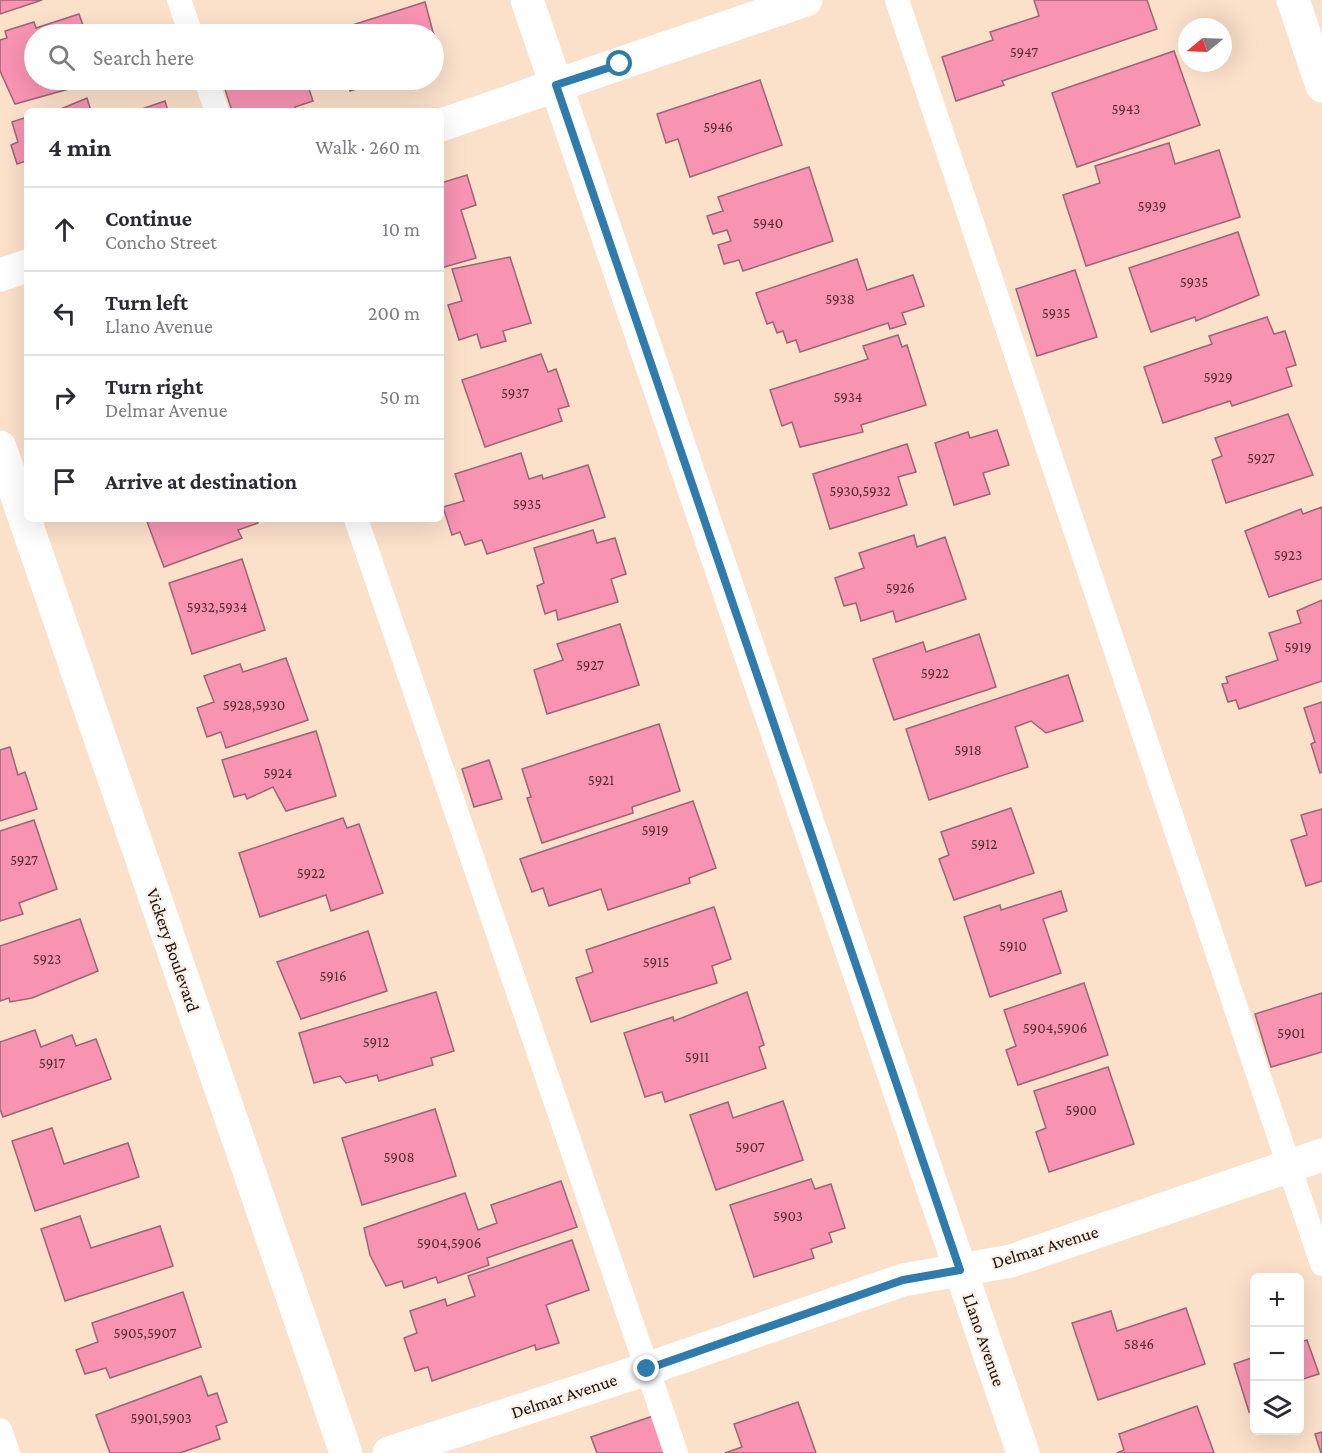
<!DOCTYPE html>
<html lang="en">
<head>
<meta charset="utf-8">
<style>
	body { margin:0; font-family:"Crimson Pro",serif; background:#f2f2f3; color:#2b2b33 }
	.controls { position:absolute; right:18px; bottom:18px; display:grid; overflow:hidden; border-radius:9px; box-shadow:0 6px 24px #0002 }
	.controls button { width:54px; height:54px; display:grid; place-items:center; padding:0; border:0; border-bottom:2px solid #e1e1e2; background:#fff; color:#2b2b33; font:30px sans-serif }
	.compass { position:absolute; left:1178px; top:18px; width:54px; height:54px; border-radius:50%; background:#fff; box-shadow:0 6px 24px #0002; rotate:251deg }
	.stop { position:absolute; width:18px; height:18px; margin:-14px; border:4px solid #2e7cae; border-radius:50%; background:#fff }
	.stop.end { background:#2e7cae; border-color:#fff; box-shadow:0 2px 6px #0008 }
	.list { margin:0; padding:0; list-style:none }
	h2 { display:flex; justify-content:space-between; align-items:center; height:78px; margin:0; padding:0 24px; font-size:26px }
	h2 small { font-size:20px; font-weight:400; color:#7c7c81 }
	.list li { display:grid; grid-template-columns:39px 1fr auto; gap:18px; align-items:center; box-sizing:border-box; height:84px; padding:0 24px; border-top:2px solid #e1e1e2 }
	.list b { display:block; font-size:22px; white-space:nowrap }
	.list p { margin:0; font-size:20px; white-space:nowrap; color:#7c7c81 }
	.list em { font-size:20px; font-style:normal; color:#7c7c81 }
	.icon { flex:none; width:33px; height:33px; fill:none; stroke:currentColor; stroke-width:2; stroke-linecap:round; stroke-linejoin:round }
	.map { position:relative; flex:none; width:1322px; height:1453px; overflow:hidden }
	.search { position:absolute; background:#fff; box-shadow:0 6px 24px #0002; left:24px; top:24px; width:420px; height:66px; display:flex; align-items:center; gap:15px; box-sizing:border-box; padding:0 21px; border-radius:33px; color:#7c7c81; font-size:22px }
	.panel { position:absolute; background:#fff; box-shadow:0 6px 24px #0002; left:24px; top:108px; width:420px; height:414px; border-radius:9px }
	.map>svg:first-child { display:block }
	.building { fill:#f893b2; stroke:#9a6675; stroke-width:1.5 }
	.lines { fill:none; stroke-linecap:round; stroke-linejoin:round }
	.service { stroke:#fff; stroke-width:24 }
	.minor { stroke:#fff; stroke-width:33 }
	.route { stroke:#2e7cae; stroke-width:8 }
	.labels { text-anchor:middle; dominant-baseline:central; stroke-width:5; stroke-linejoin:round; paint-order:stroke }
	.number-label { font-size:15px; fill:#532e2e }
	.street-label { font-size:18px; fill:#1c0d02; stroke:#faf1ea }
</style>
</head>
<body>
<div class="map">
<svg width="1322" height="1453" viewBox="0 0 1322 1453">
	<rect width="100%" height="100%" fill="#fbe0ca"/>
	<g class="building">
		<polygon points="0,0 42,0 0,14"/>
		<polygon points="1034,0 1147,0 1157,29 1002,81 1004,85 956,101 942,57 993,40 990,32 1039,16"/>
		<polygon points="425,2 441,62 434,64 434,34 346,34 343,28"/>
		<polygon points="79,14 86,34 34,34 34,80 101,80 15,104 0,71 0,40 7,38 5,31 34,22 36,28"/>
		<polygon points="1174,51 1200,125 1077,167 1052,93"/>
		<polygon points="222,80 306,80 313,101 295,107 296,111 232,111"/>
		<polygon points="346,80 386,80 350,91"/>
		<polygon points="760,80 782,145 690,177 678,139 666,143 657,114"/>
		<polygon points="87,98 91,111 56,111"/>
		<polygon points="165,101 168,111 136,111"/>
		<polygon points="27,117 27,165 26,161 17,164 11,145 18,142 12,122"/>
		<polygon points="1169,143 1175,164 1219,150 1240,217 1086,266 1063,195 1100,183 1095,166"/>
		<polygon points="809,167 833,241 743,271 739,260 724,264 718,245 731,241 727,230 713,234 707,216 723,211 718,197"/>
		<polygon points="467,175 476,205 461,210 476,258 441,268 441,183"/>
		<polygon points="1238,232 1259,295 1196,321 1195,317 1151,332 1129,268"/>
		<polygon points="510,257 531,323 503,331 506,341 481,348 477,334 459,340 448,305 462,301 452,269"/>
		<polygon points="857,259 867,290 913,275 924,306 902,313 906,324 890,329 888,323 800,352 796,340 787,343 783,331 777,333 773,322 767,324 756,293"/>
		<polygon points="1075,270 1097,337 1037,356 1016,289"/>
		<polygon points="1267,317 1274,334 1285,331 1296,365 1286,368 1292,386 1232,406 1230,401 1163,423 1144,367 1212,344 1209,336"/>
		<polygon points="898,335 902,347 907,345 926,405 861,425 863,432 800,447 792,422 782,426 770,390 868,359 863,346"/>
		<polygon points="541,354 548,372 556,369 569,406 558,409 562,421 485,447 462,380"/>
		<polygon points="1288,414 1313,475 1226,503 1212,460 1222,456 1215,438"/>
		<polygon points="997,430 1009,465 983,473 990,494 954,505 935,443 968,432 970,438"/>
		<polygon points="907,444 916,472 898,477 907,505 830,529 813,474"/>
		<polygon points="521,453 529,479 542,475 543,479 588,465 605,517 487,554 482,540 465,545 460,532 452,535 443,507 464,501 455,474"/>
		<polygon points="1322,507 1322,579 1269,597 1245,531 1301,509 1303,514"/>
		<polygon points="146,519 257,519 258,523 238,530 242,538 164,567"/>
		<polygon points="593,530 597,543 615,538 626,574 611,579 618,602 558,620 556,610 545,614 537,586 544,583 534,548"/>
		<polygon points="914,535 917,547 945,537 966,599 896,622 893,611 861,621 856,603 844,606 835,578 864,568 859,553"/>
		<polygon points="242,559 265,630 192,654 169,583"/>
		<polygon points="1322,600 1322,681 1239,709 1236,700 1228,702 1222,684 1228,683 1226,677 1278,660 1269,633 1301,623 1297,611"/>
		<polygon points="620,624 639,685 547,714 534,670 563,660 557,644"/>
		<polygon points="979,634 996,687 894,720 873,659 923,642 926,652"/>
		<polygon points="286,658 308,720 226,748 221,732 207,737 197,708 214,702 204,676 240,664 243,672"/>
		<polygon points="1068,675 1083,721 1046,733 1031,721 1015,727 1028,767 929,800 906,729"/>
		<polygon points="1322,702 1322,772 1320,773 1311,744 1315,742 1304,708"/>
		<polygon points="659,724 680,791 632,807 633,813 542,843 527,798 531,797 522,769"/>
		<polygon points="316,731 336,796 286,811 273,787 247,799 245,794 234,797 222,760"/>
		<polygon points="10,747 18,775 25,772 37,809 0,821 0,750"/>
		<polygon points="489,760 502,799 474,807 462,769"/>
		<polygon points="693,801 716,868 689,878 690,883 608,910 601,889 549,906 543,888 532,892 520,859"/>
		<polygon points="1011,808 1034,873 954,900 939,859 949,855 941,832"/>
		<polygon points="1322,809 1322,881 1306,886 1291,840 1307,835 1301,815"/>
		<polygon points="343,818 347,828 359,824 383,893 331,911 326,895 260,917 239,853"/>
		<polygon points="34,820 57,889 19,903 23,914 0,921 0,831"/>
		<polygon points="1061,891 1067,911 1043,919 1061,973 990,997 964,917 1000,905 1001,910"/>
		<polygon points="714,907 731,959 712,966 717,983 591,1022 576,978 593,972 586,950"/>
		<polygon points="80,919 98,971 32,998 10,1002 9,998 0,1001 0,946"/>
		<polygon points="368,931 387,991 301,1019 277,962"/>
		<polygon points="1084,983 1108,1055 1018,1085 1006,1050 1016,1046 1004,1010"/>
		<polygon points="436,992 454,1051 431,1058 433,1065 379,1081 377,1075 346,1083 340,1076 314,1083 299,1033"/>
		<polygon points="747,992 764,1045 759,1047 766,1068 665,1102 662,1092 645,1097 624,1033 673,1017 674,1021"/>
		<polygon points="1322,993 1322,1052 1271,1067 1255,1014"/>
		<polygon points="35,1030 41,1047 72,1035 76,1046 96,1039 111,1079 3,1117 0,1109 0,1042"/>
		<polygon points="1108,1067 1134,1144 1049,1172 1036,1132 1046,1128 1034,1091"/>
		<polygon points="783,1101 803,1160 716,1190 690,1115 728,1102 733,1118"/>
		<polygon points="435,1109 456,1176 362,1205 342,1138"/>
		<polygon points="52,1128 64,1164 128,1143 139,1177 35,1211 12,1141"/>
		<polygon points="811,1179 815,1189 831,1184 845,1228 829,1233 832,1242 811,1249 814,1258 754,1277 730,1205"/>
		<polygon points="561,1181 577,1227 487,1258 489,1265 438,1283 436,1277 404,1288 402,1281 386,1286 370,1255 364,1228 465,1193 478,1230 497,1223 491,1205"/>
		<polygon points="80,1216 91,1248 160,1226 173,1266 65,1301 41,1229"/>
		<polygon points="572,1240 589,1290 546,1305 559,1343 536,1350 535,1345 432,1381 428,1367 415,1371 404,1338 417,1333 410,1311 445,1299 447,1306 475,1296 468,1276"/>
		<polygon points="183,1292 201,1347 110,1378 106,1368 85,1374 76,1350 98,1342 92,1323"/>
		<polygon points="1186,1308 1205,1364 1098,1400 1072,1323 1111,1311 1117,1331"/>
		<polygon points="1307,1340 1319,1374 1300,1380 1300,1342"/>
		<polygon points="1254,1357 1254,1410 1249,1412 1234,1364"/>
		<polygon points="201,1376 208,1396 217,1393 227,1422 216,1426 220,1439 180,1453 110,1453 96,1415"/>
		<polygon points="798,1402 816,1453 725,1453 742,1447 734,1424"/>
		<polygon points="1197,1406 1214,1453 1117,1453 1124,1450 1119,1434"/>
		<polygon points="656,1415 669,1453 597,1453 591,1437"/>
		<polygon points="1322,1432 1322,1453 1321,1453 1315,1434"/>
	</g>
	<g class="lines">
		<g class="service">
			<polyline points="179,0 191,34"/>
			<polyline points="897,0 1322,1264"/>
			<polyline points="206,80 217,111"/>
			<polyline points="356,519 676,1453"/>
			<polyline points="0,1430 8,1453"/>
		</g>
		<g class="minor">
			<polyline points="527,0 1023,1453"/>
			<polyline points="1293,0 1322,86"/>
			<polyline points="441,125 806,0"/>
			<polyline points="0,275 27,266"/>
			<polyline points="0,447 346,1453"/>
			<polyline points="389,1453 647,1369 903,1280 1011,1261 1322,1155"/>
		</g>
	</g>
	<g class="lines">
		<polyline class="route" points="620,64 556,85 960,1270 903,1280 647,1369"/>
	</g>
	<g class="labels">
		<g class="number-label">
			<text x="1024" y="52">5947</text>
			<text x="1126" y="109">5943</text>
			<text x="718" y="127">5946</text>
			<text x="1152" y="206">5939</text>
			<text x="768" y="223">5940</text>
			<text x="1194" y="282">5935</text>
			<text x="840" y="299">5938</text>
			<text x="1056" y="313">5935</text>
			<text x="1218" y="377">5929</text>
			<text x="515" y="393">5937</text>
			<text x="848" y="397">5934</text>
			<text x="1261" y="458">5927</text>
			<text x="860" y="491">5930,5932</text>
			<text x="527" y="504">5935</text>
			<text x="1288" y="555">5923</text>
			<text x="900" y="588">5926</text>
			<text x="217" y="607">5932,5934</text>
			<text x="1298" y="647">5919</text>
			<text x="590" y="665">5927</text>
			<text x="935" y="673">5922</text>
			<text x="254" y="705">5928,5930</text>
			<text x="968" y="750">5918</text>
			<text x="278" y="773">5924</text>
			<text x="601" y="780">5921</text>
			<text x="655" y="830">5919</text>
			<text x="984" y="844">5912</text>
			<text x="24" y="860">5927</text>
			<text x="311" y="873">5922</text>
			<text x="1013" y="946">5910</text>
			<text x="47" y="959">5923</text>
			<text x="656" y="962">5915</text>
			<text x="333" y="976">5916</text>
			<text x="1055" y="1028">5904,5906</text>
			<text x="1291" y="1033">5901</text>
			<text x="376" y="1042">5912</text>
			<text x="697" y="1057">5911</text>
			<text x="52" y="1063">5917</text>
			<text x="1081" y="1110">5900</text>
			<text x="750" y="1147">5907</text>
			<text x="399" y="1157">5908</text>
			<text x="788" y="1216">5903</text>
			<text x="449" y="1243">5904,5906</text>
			<text x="145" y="1333">5905,5907</text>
			<text x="1139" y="1344">5846</text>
			<text x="161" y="1418">5901,5903</text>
		</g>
		<g class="street-label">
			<text transform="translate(173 950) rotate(71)">Vickery Boulevard</text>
			<text transform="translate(1045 1247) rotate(-17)">Delmar Avenue</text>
			<text transform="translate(984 1340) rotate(71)">Llano Avenue</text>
			<text transform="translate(564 1396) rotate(-18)">Delmar Avenue</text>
		</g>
	</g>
</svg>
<div class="controls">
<button>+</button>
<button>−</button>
<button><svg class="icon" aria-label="layers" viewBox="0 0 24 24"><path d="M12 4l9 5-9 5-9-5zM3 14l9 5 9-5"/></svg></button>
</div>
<svg class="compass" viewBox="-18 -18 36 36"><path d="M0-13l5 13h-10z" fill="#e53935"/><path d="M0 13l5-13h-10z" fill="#7c7c81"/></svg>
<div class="stop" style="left:620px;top:64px"></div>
<div class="stop end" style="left:647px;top:1369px"></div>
<div class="search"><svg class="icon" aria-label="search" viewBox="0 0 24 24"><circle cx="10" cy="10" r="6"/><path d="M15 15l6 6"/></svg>Search here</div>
<section class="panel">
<h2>4 min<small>Walk · 260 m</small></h2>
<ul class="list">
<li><svg class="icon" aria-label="ahead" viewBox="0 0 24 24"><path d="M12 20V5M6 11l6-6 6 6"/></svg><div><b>Continue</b><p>Concho Street</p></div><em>10 m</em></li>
<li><svg class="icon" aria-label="left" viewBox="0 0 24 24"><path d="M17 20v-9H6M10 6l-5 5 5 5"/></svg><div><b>Turn left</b><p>Llano Avenue</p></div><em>200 m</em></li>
<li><svg class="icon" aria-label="right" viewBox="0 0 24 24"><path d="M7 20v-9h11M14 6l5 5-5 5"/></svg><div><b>Turn right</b><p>Delmar Avenue</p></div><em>50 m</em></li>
<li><svg class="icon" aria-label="arrive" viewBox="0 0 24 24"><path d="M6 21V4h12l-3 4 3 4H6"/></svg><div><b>Arrive at destination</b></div></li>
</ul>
</section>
</div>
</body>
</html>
